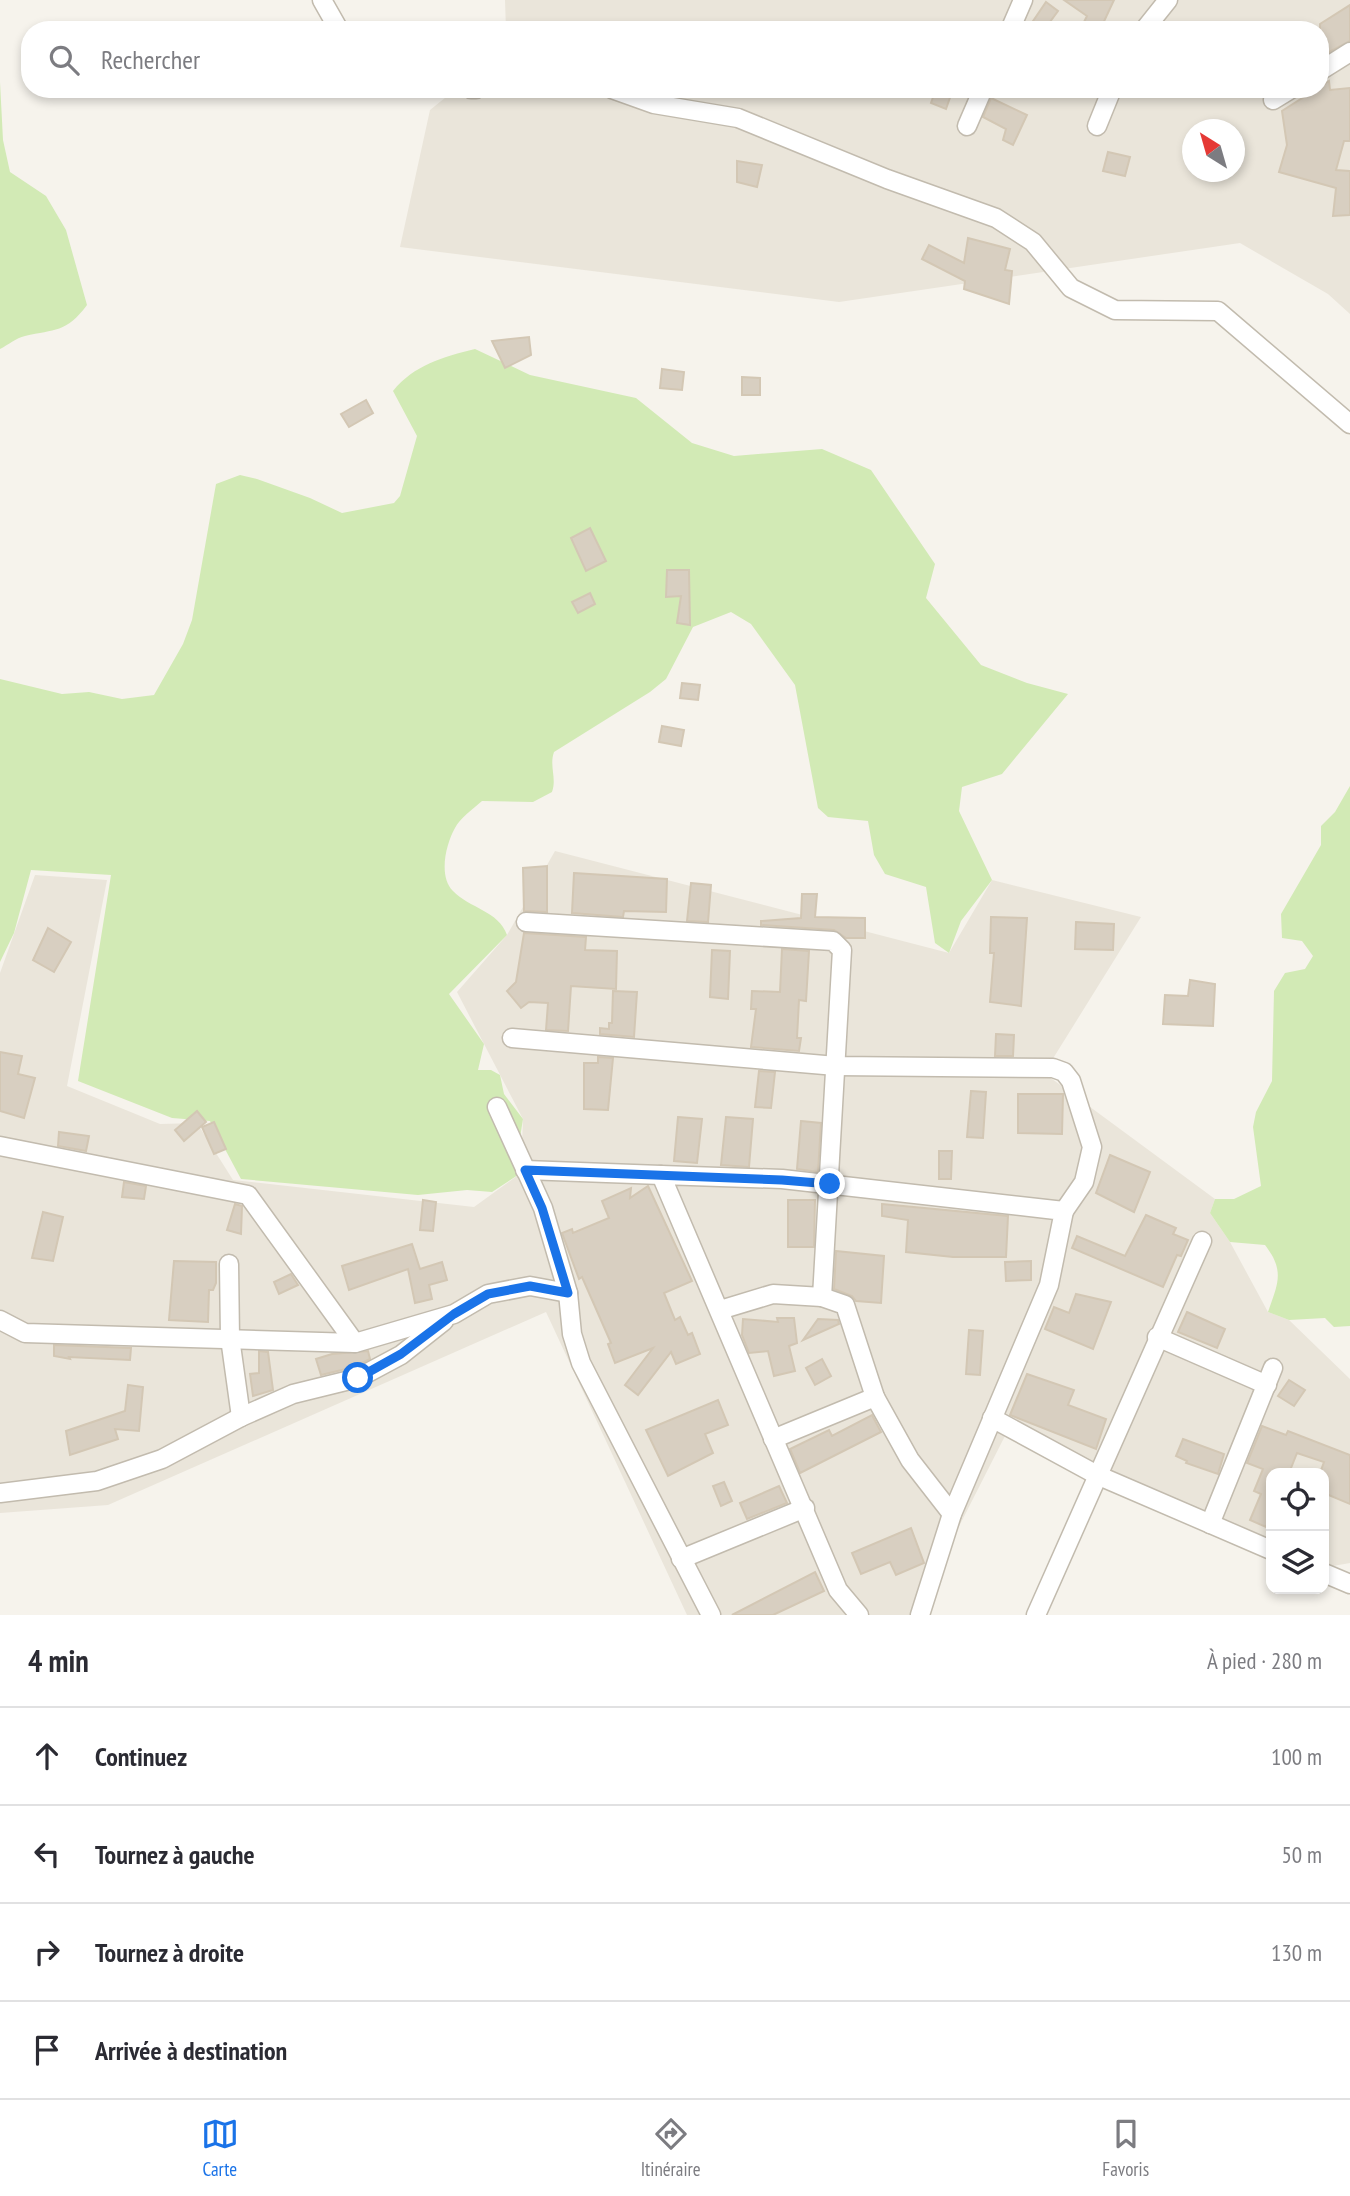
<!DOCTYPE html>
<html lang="fr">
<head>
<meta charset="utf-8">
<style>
	body { margin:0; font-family:"PT Sans Narrow",sans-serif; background:#f2f2f3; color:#2b2b33 }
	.controls { position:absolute; right:21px; bottom:21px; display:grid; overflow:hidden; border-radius:14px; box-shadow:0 4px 10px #0003 }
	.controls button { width:63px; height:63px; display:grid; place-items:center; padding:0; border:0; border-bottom:2px solid #e1e1e2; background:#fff; color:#2b2b33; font:35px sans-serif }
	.compass { position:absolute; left:1182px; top:119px; width:63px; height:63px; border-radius:50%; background:#fff; box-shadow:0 4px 10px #0003; rotate:323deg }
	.stop { position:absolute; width:21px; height:21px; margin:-16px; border:5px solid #1a73e8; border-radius:50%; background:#fff }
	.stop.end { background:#1a73e8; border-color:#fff; box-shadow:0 2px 7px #0008 }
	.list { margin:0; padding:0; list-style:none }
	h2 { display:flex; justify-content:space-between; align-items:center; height:91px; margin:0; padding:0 28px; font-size:30px }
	h2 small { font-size:23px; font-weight:400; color:#7c7c81 }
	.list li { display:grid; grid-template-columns:46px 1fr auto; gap:21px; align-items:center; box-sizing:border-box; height:98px; padding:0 28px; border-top:2px solid #e1e1e2 }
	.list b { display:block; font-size:26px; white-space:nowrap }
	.list em { font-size:23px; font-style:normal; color:#7c7c81 }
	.icon { flex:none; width:38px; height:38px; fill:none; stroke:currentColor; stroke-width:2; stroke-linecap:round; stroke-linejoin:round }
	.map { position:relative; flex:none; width:1350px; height:1615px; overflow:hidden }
	.search { position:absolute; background:#fff; box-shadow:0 4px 10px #0003; left:21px; right:21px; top:21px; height:77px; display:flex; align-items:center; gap:18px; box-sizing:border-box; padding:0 24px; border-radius:28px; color:#7c7c81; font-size:26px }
	.sheet { height:483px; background:#fff }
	nav { display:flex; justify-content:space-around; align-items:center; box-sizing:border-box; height:98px; border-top:2px solid #e1e1e2; background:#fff; font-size:19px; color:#7c7c81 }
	nav a { display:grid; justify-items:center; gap:4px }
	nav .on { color:#1a73e8 }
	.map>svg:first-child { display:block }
	.residential { fill:#eae5da; fill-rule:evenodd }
	.green { fill:#d2eab5 }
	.building { fill:#d8cfc1; stroke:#d3c7b4; stroke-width:2 }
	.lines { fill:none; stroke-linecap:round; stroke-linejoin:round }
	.minor-casing { stroke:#c2bbae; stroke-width:21 }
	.minor { stroke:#fff; stroke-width:18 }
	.route { stroke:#1a73e8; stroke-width:9 }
</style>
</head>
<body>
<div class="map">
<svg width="1350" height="1615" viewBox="0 0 1350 1615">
	<rect width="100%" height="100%" fill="#f6f3ec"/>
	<g class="residential">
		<path d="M505 0H1350V314L1328 294 1240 243 839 302 400 247 430 110 456 89H1320V30H506ZM1192 130H1234V172H1192Z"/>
		<polygon points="555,851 949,953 992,880 1141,917 1044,1073 1215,1199 1210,1213 1230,1242 1268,1312 1289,1320 1350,1379 1350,1563 1333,1566 1324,1562 1324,1473 1271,1473 1271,1540 1007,1432 914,1615 687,1615 546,1312 108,1505 0,1513 0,973 35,875 107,880 67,1086 160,1124 197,1123 233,1180 474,1207 521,1173 523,1119 457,992 507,935"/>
	</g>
	<g class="green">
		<path d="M0 82 3 140 10 172 46 196 66 230 87 305C66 333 55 329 25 336 16 338 8 345 0 349Z"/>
		<path d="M475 349 530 375 636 398 692 443 734 456 822 449 871 470 935 564 926 598 981 665 1027 683 1068 694 1002 774 962 787 959 811 992 880 961 921 949 953 935 943 926 887 885 874 874 855 868 821 828 817 818 808 795 685 751 624 731 612 693 627 666 679 650 692 554 752C549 766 557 778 552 792L533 802 482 801C473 809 460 818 455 828 446 844 438 876 453 891 469 908 499 911 507 935L449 994 484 1044 478 1070H491L500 1075 504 1094 523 1119 517 1156 521 1173 492 1192 467 1190 418 1195 241 1179 210 1121 172 1118 78 1081 111 875 31 870 14 933 0 962V679L62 694 89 692 122 699 154 695 183 644 192 620 216 484 240 475 257 479 310 498 342 513 394 503 400 496 417 436 393 391C414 365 443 357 475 349Z"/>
		<path d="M1350 786V1326L1334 1327 1325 1318 1289 1320 1268 1312C1278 1283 1285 1271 1265 1245L1230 1242 1210 1213 1215 1199H1234L1261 1186 1253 1127 1256 1112 1272 1081 1274 991 1285 973 1305 969 1313 956 1302 941 1282 938 1281 914 1321 845V826L1335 812Z"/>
	</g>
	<g class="building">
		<polygon points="1064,0 1114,0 1100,30 1080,30 1087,16"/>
		<polygon points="1046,2 1058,11 1044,30 1027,30"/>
		<polygon points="1350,5 1350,41 1320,57 1320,24"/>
		<polygon points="1329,81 1330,90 1350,88 1350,141 1344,141 1336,170 1350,171 1350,215 1333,216 1336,188 1279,172 1287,145 1282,111"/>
		<polygon points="936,89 953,89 946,109 931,103"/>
		<polygon points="991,98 1027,115 1013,145 1003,140 1006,129 983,117"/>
		<polygon points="1108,152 1130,157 1125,176 1103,171"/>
		<polygon points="737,161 762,165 757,187 737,182"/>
		<polygon points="968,238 1010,249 1005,270 1012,271 1009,304 964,289 965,281 922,259 929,245 964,263"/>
		<polygon points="529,337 531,355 505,368 492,341"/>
		<polygon points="662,369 684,372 682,390 660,388"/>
		<polygon points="742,377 760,378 760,395 742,395"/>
		<polygon points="366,400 373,413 349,427 341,414"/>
		<polygon points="590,528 606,561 586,571 571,538"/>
		<polygon points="667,570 689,570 690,625 677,623 681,596 666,597"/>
		<polygon points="590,593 595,604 578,613 572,602"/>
		<polygon points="682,683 700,685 698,700 680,698"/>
		<polygon points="662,726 684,730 681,746 659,742"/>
		<polygon points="547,866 547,912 524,911 523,868"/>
		<polygon points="574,873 667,879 666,912 624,911 623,917 572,913"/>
		<polygon points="691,883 711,885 708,922 687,921"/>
		<polygon points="802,894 817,894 815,917 865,918 865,938 846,938 834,930 761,925 761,921 801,918"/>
		<polygon points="991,917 1027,918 1021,1006 990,1002 994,953 990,953"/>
		<polygon points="1076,922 1114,924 1113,950 1075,949"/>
		<polygon points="48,928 71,942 54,972 33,960"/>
		<polygon points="524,933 586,937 585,950 617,951 616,989 571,986 568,1031 546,1030 548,1003 529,1002 521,1008 507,991 516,982"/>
		<polygon points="782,949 809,951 806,1001 799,1000 797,1038 801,1038 799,1051 751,1047 756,1009 751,1009 752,991 780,992"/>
		<polygon points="712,950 730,951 728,999 710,997"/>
		<polygon points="1190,980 1215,984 1213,1026 1163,1024 1165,995 1188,996"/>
		<polygon points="613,991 637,992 634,1037 600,1034 600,1028 609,1029 609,1023 612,1023"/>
		<polygon points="996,1034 1014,1035 1013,1056 995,1056"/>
		<polygon points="0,1052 22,1056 18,1074 35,1078 24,1118 0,1111"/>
		<polygon points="598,1057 613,1058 608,1110 584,1109 584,1063 598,1063"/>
		<polygon points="759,1071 775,1072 771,1108 755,1107"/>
		<polygon points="971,1091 986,1092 983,1138 967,1137"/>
		<polygon points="1018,1094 1063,1094 1062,1134 1018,1133"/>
		<polygon points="197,1111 206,1122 184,1141 175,1130"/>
		<polygon points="678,1117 702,1119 697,1163 674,1161"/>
		<polygon points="726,1117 753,1119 749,1167 721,1165"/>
		<polygon points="801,1121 821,1123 818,1172 797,1169"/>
		<polygon points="214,1122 226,1149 214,1154 202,1127"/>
		<polygon points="59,1132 89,1136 86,1151 58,1146"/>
		<polygon points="939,1151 952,1151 951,1179 939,1179"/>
		<polygon points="1110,1155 1150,1172 1134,1212 1096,1193"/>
		<polygon points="124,1182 146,1186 144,1199 122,1197"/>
		<polygon points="648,1186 692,1281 664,1293 675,1320 680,1317 688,1335 692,1333 700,1354 676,1364 671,1352 638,1395 625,1385 653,1348 615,1363 608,1344 611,1343 582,1277 579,1279 562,1233 572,1229 573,1233 609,1218 602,1201 631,1188 630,1198"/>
		<polygon points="423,1200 436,1202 433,1231 420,1230"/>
		<polygon points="788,1200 815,1200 814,1247 788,1247"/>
		<polygon points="235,1204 242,1206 241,1234 227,1230"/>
		<polygon points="882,1204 1008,1216 1006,1257 953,1257 906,1252 908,1220 882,1216"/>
		<polygon points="43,1212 63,1217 53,1261 32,1258"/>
		<polygon points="1146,1215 1176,1228 1173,1234 1188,1240 1181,1256 1177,1255 1163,1287 1072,1248 1077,1236 1125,1256"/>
		<polygon points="412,1244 420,1269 442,1262 447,1280 429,1285 432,1299 415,1303 408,1269 349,1290 342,1266"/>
		<polygon points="836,1251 884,1256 881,1303 856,1301 852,1296 834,1289"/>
		<polygon points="174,1261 216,1262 216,1283 213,1290 209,1290 208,1322 169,1320"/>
		<polygon points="1031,1261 1031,1280 1006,1281 1005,1262"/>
		<polygon points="291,1274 298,1285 279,1294 274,1282"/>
		<polygon points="1076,1294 1111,1302 1093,1349 1045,1329 1054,1307 1069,1313"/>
		<polygon points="1187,1312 1225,1329 1217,1348 1178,1332"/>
		<polygon points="777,1318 794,1318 797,1343 789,1346 795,1371 774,1376 768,1351 749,1353 742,1335 743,1319 778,1322"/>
		<polygon points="818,1319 838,1320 839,1324 803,1340"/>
		<polygon points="969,1330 983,1331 980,1375 966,1374"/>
		<polygon points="54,1345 131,1348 130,1360 69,1357 70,1359 54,1356"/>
		<polygon points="259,1351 268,1352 273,1390 253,1396 250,1374 259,1373"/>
		<polygon points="368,1351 370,1359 354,1367 321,1375 316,1359 332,1354"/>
		<polygon points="822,1359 831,1376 815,1385 806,1368"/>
		<polygon points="1027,1374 1074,1390 1068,1405 1106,1419 1096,1449 1010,1415"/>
		<polygon points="1289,1380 1305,1390 1294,1406 1278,1396"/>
		<polygon points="128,1385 143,1387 139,1431 115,1429 118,1439 70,1455 66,1431 125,1411"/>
		<polygon points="718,1400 728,1425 705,1434 713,1453 668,1476 646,1430"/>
		<polygon points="872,1415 881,1432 800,1473 790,1449 829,1430 832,1436"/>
		<polygon points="1262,1426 1286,1435 1288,1431 1350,1455 1350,1504 1324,1493 1324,1473 1320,1473 1324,1462 1297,1453 1289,1473 1271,1473 1271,1514 1266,1527 1250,1520 1261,1494 1254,1491 1263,1469 1247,1463"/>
		<polygon points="1183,1439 1224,1454 1218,1474 1186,1463 1187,1461 1176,1456"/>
		<polygon points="724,1482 732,1501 721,1506 713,1486"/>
		<polygon points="779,1486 787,1503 747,1519 740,1503"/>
		<polygon points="911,1528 924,1563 896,1575 890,1562 861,1574 852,1553"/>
		<polygon points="815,1572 824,1591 773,1615 732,1615"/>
	</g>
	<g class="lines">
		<defs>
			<g id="minor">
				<polyline points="322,0 339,30"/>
				<polyline points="1010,30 1023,0"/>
				<polyline points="1144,30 1168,0"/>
				<polyline points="1320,71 1350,52"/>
				<polyline points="471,89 476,89"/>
				<polyline points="612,89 654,104 738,118 887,179 996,218 1033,242 1071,288 1115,310 1218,311 1350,424"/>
				<polyline points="1273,100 1291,89"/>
				<polyline points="967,126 983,89"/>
				<polyline points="1097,126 1112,89"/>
				<polyline points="526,922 833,941 842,950 822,1297 773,1294 720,1310"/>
				<polyline points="512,1038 836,1066 1053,1068 1064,1072 1071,1081 1092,1147 1084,1182 1064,1211"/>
				<polyline points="497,1107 543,1208 568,1293 572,1334 581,1363 711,1615"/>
				<polyline points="0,1146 248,1195 355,1343"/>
				<polyline points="525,1170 661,1175"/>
				<polyline points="229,1264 230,1338 241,1417"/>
				<polyline points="822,1297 845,1305 875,1397 910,1460 952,1514"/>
				<polyline points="0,1320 25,1333 355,1343 454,1314 488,1294 530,1286 568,1293"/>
				<polyline points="1157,1337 1267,1385"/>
				<polyline points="992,1418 1097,1475 1271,1550"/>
				<polyline points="773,1439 875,1397"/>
				<polyline points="0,1493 97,1481 162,1459 241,1417 293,1394 358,1378 401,1355 444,1321"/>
				<polyline points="1210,1524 1273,1368"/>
				<polyline points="681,1559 805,1508"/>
				<polyline points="1324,1573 1350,1584"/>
				<polyline points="859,1615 838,1590 661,1175 782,1179 1064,1211 1049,1285 952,1514 920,1615"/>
				<polyline points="1036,1615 1202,1241"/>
			</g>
		</defs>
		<use href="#minor" class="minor-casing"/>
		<use href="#minor" class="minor"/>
	</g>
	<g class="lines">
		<polyline class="route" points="358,1378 401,1354 454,1314 488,1294 530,1286 568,1293 542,1208 525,1170 782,1180 830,1184"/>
	</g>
</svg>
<div class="controls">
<button><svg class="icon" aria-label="locate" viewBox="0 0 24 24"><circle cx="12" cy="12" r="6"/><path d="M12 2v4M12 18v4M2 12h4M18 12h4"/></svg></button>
<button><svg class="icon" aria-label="layers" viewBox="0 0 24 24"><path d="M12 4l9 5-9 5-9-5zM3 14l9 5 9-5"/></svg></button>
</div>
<svg class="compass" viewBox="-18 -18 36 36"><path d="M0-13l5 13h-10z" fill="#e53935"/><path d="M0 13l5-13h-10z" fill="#7c7c81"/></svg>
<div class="stop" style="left:358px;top:1378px"></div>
<div class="stop end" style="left:830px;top:1184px"></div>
<div class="search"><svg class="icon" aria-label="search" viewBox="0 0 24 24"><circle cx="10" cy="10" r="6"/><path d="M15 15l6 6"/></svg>Rechercher</div>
</div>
<section class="sheet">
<h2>4 min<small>À pied · 280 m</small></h2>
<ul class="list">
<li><svg class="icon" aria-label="ahead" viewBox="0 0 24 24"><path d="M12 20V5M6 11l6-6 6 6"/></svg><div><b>Continuez</b></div><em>100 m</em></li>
<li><svg class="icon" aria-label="left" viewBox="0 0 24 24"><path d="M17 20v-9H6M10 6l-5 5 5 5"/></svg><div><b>Tournez à gauche</b></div><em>50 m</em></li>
<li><svg class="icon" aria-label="right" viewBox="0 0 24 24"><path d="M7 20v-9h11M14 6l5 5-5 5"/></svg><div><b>Tournez à droite</b></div><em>130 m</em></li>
<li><svg class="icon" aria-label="arrive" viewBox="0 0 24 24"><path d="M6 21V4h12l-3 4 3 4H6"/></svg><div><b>Arrivée à destination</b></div></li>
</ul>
</section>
<nav>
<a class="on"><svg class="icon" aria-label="map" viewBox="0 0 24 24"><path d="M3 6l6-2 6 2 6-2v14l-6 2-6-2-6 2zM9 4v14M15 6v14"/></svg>Carte</a>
<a><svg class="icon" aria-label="directions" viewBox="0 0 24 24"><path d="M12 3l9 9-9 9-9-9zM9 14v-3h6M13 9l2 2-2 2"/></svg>Itinéraire</a>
<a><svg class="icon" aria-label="saved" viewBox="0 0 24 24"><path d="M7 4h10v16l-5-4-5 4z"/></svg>Favoris</a>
</nav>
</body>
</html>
